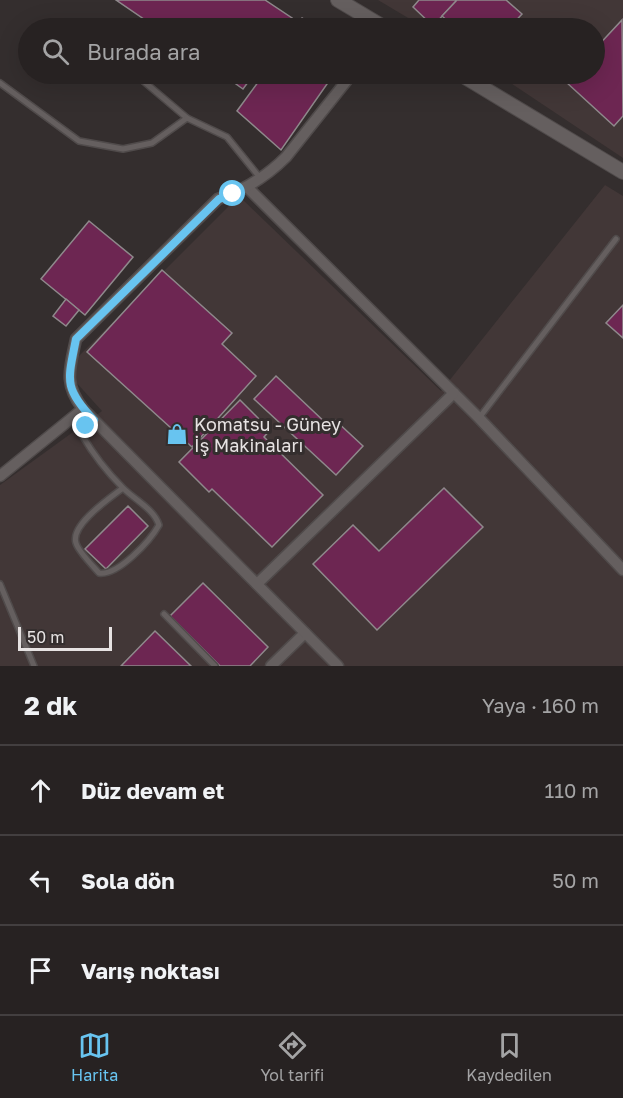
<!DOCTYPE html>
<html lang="tr">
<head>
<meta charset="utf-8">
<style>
	body { margin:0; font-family:"Golos Text",sans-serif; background:#332f2f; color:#f1f3f6 }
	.scale { position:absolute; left:18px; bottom:15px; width:94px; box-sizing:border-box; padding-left:6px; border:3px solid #e7e3e3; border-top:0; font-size:16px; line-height:21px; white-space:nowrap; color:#e7e3e3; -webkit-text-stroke:4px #342e2e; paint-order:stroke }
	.stop { position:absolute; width:18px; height:18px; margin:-14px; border:4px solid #68c4f0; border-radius:50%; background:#fff }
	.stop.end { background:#68c4f0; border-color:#fff; box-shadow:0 2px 6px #0008 }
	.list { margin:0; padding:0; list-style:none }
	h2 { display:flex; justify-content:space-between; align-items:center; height:78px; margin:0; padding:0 24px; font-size:26px }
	h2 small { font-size:20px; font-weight:400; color:#a4a4a5 }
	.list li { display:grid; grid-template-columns:39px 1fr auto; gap:18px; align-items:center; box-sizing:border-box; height:90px; padding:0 24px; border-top:2px solid #433f40 }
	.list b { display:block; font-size:22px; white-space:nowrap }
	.list em { font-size:20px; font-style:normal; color:#a4a4a5 }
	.icon { flex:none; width:33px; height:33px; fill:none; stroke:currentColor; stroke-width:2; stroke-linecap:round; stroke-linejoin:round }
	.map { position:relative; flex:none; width:623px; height:666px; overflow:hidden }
	.search { position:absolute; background:#272222; box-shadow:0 6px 24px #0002; left:18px; right:18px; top:18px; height:66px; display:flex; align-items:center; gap:15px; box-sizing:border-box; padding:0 21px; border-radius:33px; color:#a4a4a5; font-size:22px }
	.sheet { height:348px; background:#272222 }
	nav { display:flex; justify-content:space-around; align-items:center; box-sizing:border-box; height:84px; border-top:2px solid #433f40; background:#272222; font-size:16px; color:#a4a4a5 }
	nav a { display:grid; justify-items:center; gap:3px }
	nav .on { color:#68c4f0 }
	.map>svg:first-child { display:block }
	.built { fill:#423737 }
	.building { fill:#6d2652; stroke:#8f898c; stroke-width:1.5 }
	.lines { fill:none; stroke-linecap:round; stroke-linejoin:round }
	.service-casing { stroke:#504b4b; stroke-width:8 }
	.minor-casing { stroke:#504b4b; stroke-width:13 }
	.tertiary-casing { stroke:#504b4b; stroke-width:16 }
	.service { stroke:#655f5f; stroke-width:5 }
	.minor { stroke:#655f5f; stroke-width:10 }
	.tertiary { stroke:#655f5f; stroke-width:14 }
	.route { stroke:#68c4f0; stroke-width:8 }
	.labels { text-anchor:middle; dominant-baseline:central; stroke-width:6; stroke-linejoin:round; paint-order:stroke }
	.poi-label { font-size:18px; fill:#e7e3e3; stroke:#342e2e; text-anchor:start }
</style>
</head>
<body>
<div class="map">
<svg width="623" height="666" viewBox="0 0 623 666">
	<rect width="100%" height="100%" fill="#342e2e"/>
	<g class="built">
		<polygon points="378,0 623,0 623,158 497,74 594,74 594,28 425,28"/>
		<polygon points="605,185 623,196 623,666 0,666 0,485 102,411 65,370 239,196 441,391"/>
	</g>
	<g class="building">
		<polygon points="116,0 265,0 292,18 285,28 157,28"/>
		<polygon points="419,0 457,0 433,26 413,7"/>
		<polygon points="457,0 506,0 522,14 509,28 456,28 442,16"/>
		<polygon points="302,18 318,28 295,28"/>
		<polygon points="622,20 623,116 614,126 566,82 573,74 594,74 594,50"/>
		<polygon points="222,74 254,74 243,89"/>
		<polygon points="264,74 334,74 281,150 237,111"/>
		<polygon points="89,221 133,257 85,315 41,279"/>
		<polygon points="162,270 232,333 222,344 256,376 192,447 87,352"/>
		<polygon points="66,299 79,310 66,326 53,316"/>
		<polygon points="623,305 623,338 606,323"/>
		<polygon points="276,376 329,426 335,420 363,446 336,475 254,399"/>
		<polygon points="240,400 270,430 264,437 323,495 272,547 212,489 209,492 179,462"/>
		<polygon points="444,488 483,527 377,630 313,564 353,525 379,551"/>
		<polygon points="128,506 148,526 106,569 85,549"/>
		<polygon points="203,583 268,647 250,666 220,666 170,616"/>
		<polygon points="155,631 191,666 121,666"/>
	</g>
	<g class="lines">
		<defs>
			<g id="service">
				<polyline points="135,74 187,118"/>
				<polyline points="0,83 79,141 123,149 152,143 187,118 227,137 261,179"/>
				<polyline points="479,418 616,239"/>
				<path d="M94 420 86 426 82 435C93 454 108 473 123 488 135 500 154 509 159 525 150 541 118 576 99 573 93 566 78 551 76 543 70 525 110 498 123 488"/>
				<polyline points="0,584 34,666"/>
				<polyline points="164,614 215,666"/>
			</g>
			<g id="minor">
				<polyline points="247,187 479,418 623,570"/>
				<polyline points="0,476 83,409"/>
				<polyline points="257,584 454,393"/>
				<polyline points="271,666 305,633"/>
				<path d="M338 666 83 409C63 383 70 368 76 339L218 199C245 190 266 177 286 157L352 74"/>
			</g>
			<g id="tertiary">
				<polyline points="338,0 385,28"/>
				<polyline points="460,74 623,172"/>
			</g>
		</defs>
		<use href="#service" class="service-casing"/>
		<use href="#minor" class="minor-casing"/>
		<use href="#tertiary" class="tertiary-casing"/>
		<use href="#service" class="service"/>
		<use href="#minor" class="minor"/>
		<use href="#tertiary" class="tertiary"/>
	</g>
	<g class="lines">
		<path class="route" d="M86 426 94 420C63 388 68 380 76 339L219 199 233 194"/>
	</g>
	<defs>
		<symbol id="shop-bare" viewBox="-9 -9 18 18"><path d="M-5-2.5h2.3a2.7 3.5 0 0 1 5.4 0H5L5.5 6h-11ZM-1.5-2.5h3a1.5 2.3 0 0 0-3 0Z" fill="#68c4f0" stroke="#342e2e" stroke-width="2.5" paint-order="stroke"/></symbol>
	</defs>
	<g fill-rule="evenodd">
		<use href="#shop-bare" x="162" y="419" width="30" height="30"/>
	</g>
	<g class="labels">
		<g class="poi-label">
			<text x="194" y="424">Komatsu - Güney<tspan x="194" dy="21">İş Makinaları</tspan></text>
		</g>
	</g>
</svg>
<div class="scale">50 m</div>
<div class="stop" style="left:233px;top:194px"></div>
<div class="stop end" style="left:86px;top:426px"></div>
<div class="search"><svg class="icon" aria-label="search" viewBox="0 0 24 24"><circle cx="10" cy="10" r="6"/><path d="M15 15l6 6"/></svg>Burada ara</div>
</div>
<section class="sheet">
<h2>2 dk<small>Yaya · 160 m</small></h2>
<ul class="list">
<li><svg class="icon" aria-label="ahead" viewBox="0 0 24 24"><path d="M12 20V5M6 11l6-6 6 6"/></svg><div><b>Düz devam et</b></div><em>110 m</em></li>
<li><svg class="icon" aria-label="left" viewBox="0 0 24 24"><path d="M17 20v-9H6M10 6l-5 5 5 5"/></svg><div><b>Sola dön</b></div><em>50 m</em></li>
<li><svg class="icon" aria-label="arrive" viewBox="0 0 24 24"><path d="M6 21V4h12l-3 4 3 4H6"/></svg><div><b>Varış noktası</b></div></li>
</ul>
</section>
<nav>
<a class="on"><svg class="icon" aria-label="map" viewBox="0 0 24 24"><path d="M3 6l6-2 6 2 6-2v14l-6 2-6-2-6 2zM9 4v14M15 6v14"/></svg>Harita</a>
<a><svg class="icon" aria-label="directions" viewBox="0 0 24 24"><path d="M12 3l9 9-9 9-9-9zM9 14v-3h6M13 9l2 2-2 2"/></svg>Yol tarifi</a>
<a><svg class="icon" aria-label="saved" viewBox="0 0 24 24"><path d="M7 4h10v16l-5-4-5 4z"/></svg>Kaydedilen</a>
</nav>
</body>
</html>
